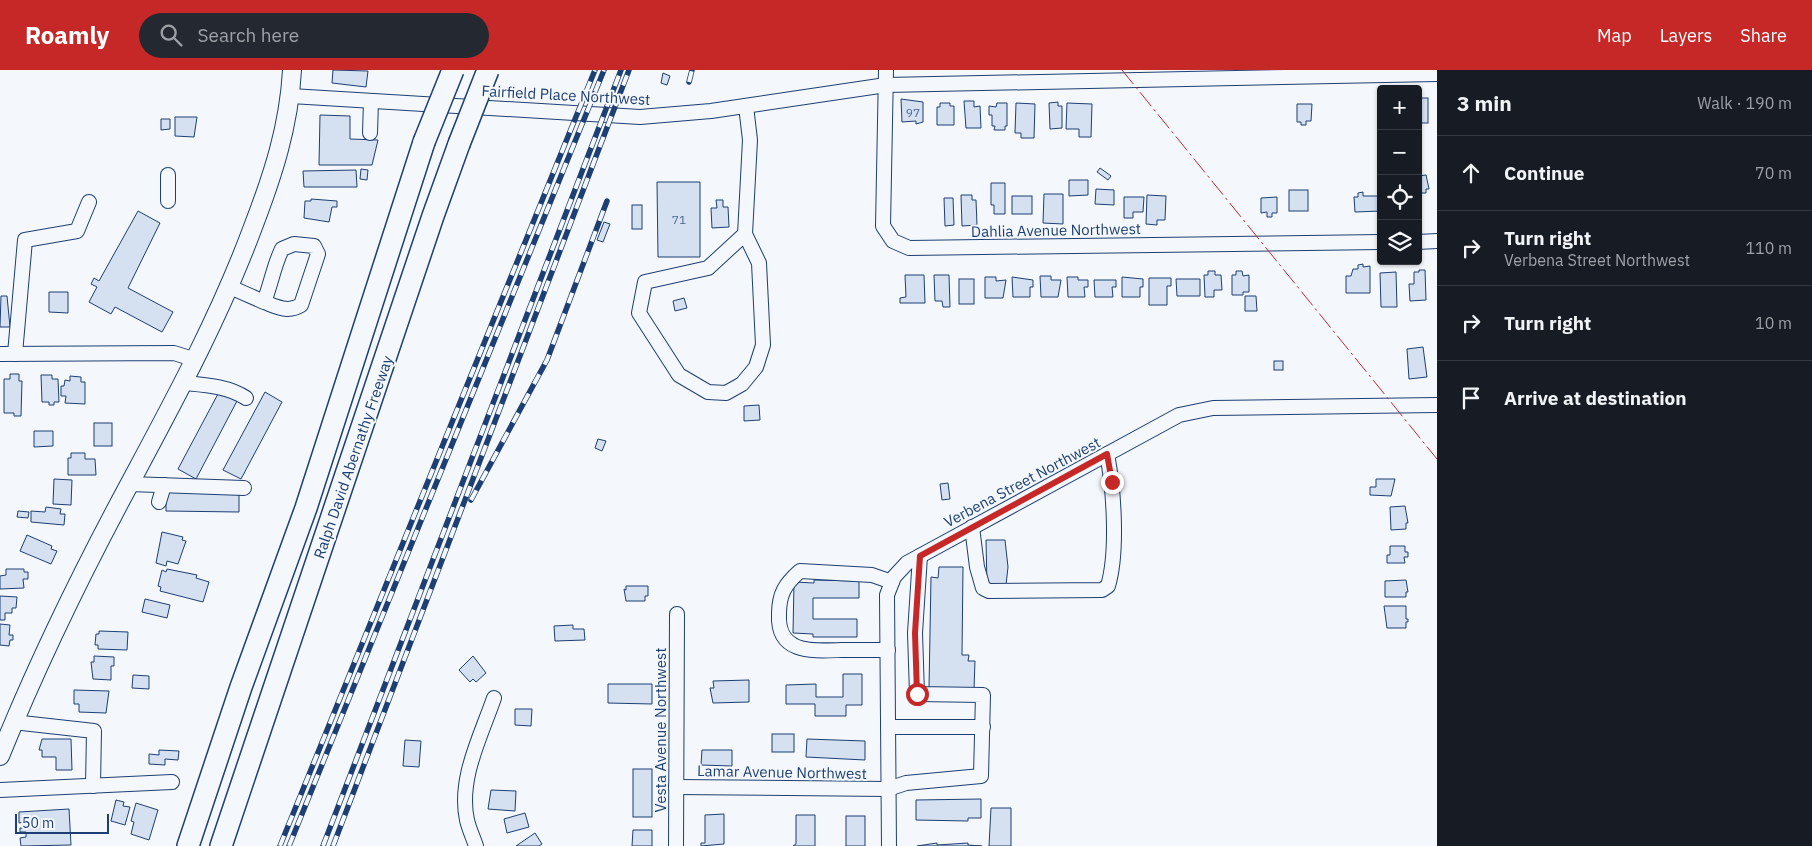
<!DOCTYPE html>
<html lang="en">
<head>
<meta charset="utf-8">
<style>
	body { margin:0; font-family:"IBM Plex Sans",sans-serif; background:#242831; color:#f1f3f6 }
	.controls { position:absolute; right:15px; top:15px; display:grid; overflow:hidden; border-radius:5px; box-shadow:0 1px 4px #0004 }
	.controls button { width:45px; height:45px; display:grid; place-items:center; padding:0; border:0; border-bottom:1px solid #363941; background:#171b24; color:#f1f3f6; font:25px sans-serif }
	.scale { position:absolute; left:15px; bottom:12px; width:94px; box-sizing:border-box; padding-left:5px; border:2px solid #1d3f73; border-top:0; font-size:14px; line-height:18px; white-space:nowrap; color:#1d3f73; -webkit-text-stroke:4px #f4f7fb; paint-order:stroke }
	.stop { position:absolute; width:15px; height:15px; margin:-11px; border:4px solid #c62828; border-radius:50%; background:#fff }
	.stop.end { background:#c62828; border-color:#fff; box-shadow:0 1px 5px #0008 }
	.list { margin:0; padding:0; list-style:none }
	h2 { display:flex; justify-content:space-between; align-items:center; height:65px; margin:0; padding:0 20px; font-size:21px }
	h2 small { font-size:16px; font-weight:400; color:#9ea1a6 }
	.list li { display:grid; grid-template-columns:32px 1fr auto; gap:15px; align-items:center; box-sizing:border-box; height:75px; padding:0 20px; border-top:1px solid #363941 }
	.list b { display:block; font-size:19px; white-space:nowrap }
	.list p { margin:0; font-size:16px; white-space:nowrap; color:#9ea1a6 }
	.list em { font-size:16px; font-style:normal; color:#9ea1a6 }
	.icon { flex:none; width:28px; height:28px; fill:none; stroke:currentColor; stroke-width:2; stroke-linecap:round; stroke-linejoin:round }
	.map { position:relative; flex:none; width:1437px; height:776px; overflow:hidden }
	header { display:flex; align-items:center; gap:30px; box-sizing:border-box; height:70px; padding:0 25px; background:#c62828; color:#fff }
	header strong { font-size:24px }
	nav { display:flex; gap:28px; margin-inline-start:auto; font-size:18px }
	.search { width:350px; height:45px; background:#242831; display:flex; align-items:center; gap:12px; box-sizing:border-box; padding:0 18px; border-radius:28px; color:#9ea1a6; font-size:19px }
	main { display:flex }
	aside { flex:1; background:#171b24 }
	.map>svg:first-child { display:block }
	.building { fill:#d5e0f0; stroke:#1d3f73 }
	.lines { fill:none; stroke-linecap:round; stroke-linejoin:round }
	.minor-casing { stroke:#1d3f73; stroke-width:16 }
	.major-casing { stroke:#1d3f73; stroke-width:20 }
	.highway-casing { stroke:#1d3f73; stroke-width:24 }
	.minor { stroke:#f4f7fb; stroke-width:14 }
	.major { stroke:#f4f7fb; stroke-width:18 }
	.highway { stroke:#f4f7fb; stroke-width:21 }
	.rail-casing { stroke:#1d3f73; stroke-width:5.5 }
	.rail { stroke:#f4f7fb; stroke-width:4; stroke-dasharray:11; stroke-linecap:butt }
	.highway-bridge-casing { stroke:#1d3f73; stroke-width:24; stroke-linecap:butt }
	.highway-bridge { stroke:#f4f7fb; stroke-width:21 }
	.power { stroke:#c62828; stroke-width:1; stroke-dasharray:18 4 2.5 4; stroke-linecap:butt }
	.route { stroke:#c62828; stroke-width:6 }
	.labels { text-anchor:middle; dominant-baseline:central; stroke-width:4; stroke-linejoin:round; paint-order:stroke }
	.number-label { font-size:12px; fill:#4b6792 }
	.street-label { font-size:15px; fill:#1d3f73; stroke:#f4f7fb }
</style>
</head>
<body>
<header>
<strong>Roamly</strong>
<div class="search"><svg class="icon" aria-label="search" viewBox="0 0 24 24"><circle cx="10" cy="10" r="6"/><path d="M15 15l6 6"/></svg>Search here</div>
<nav><a>Map</a><a>Layers</a><a>Share</a></nav>
</header>
<main>
<div class="map">
<svg width="1437" height="776" viewBox="0 0 1437 776">
	<rect width="100%" height="100%" fill="#f4f7fb"/>
	<g class="building">
		<polygon points="333,0 368,1 366,17 332,13"/>
		<polygon points="663,3 670,6 667,15 661,13"/>
		<rect x="1418" y="28" width="10" height="25"/>
		<polygon points="901,29 923,32 923,52 916,54 916,51 902,52"/>
		<polygon points="964,31 974,31 974,37 980,36 981,58 966,58"/>
		<polygon points="1058,32 1058,36 1062,36 1062,58 1050,59 1049,33"/>
		<polygon points="940,33 950,33 950,36 954,36 954,55 937,55 937,37 940,37"/>
		<polygon points="997,33 1007,33 1007,56 1005,56 1005,60 994,60 995,56 992,56 992,45 989,45 989,36 996,37"/>
		<polygon points="1016,33 1035,34 1034,68 1021,68 1021,63 1015,63"/>
		<polygon points="1067,33 1092,34 1091,67 1079,67 1079,59 1066,59"/>
		<polygon points="1297,34 1312,34 1311,51 1306,51 1306,55 1301,55 1301,52 1297,52"/>
		<polygon points="320,45 350,46 350,69 378,70 372,95 319,95"/>
		<polygon points="175,47 197,47 194,67 175,66"/>
		<polygon points="161,49 170,49 170,59 161,60"/>
		<polygon points="1100,98 1111,106 1108,110 1097,102"/>
		<polygon points="361,99 368,100 367,110 360,109"/>
		<polygon points="356,100 357,117 304,117 303,101"/>
		<polygon points="1426,105 1429,119 1426,119 1426,123 1418,123 1418,106"/>
		<polygon points="1069,110 1088,110 1088,125 1069,126"/>
		<polygon points="657,112 700,112 700,187 658,187"/>
		<polygon points="991,113 1005,113 1005,144 994,144 994,135 991,135"/>
		<polygon points="1096,119 1114,120 1114,135 1095,134"/>
		<rect x="1289" y="120" width="19" height="21"/>
		<polygon points="1363,122 1363,126 1381,126 1381,141 1355,142 1354,127 1358,127 1358,123"/>
		<polygon points="1044,124 1063,124 1063,154 1043,153"/>
		<polygon points="961,125 972,125 972,130 976,130 977,155 962,156"/>
		<polygon points="1147,125 1166,126 1165,150 1157,150 1157,155 1146,154"/>
		<rect x="1012" y="126" width="20" height="18"/>
		<polygon points="1124,127 1144,127 1143,142 1133,142 1133,148 1124,148"/>
		<polygon points="1277,127 1277,143 1272,143 1272,147 1267,147 1267,142 1261,143 1261,128"/>
		<polygon points="944,128 953,128 954,155 945,156"/>
		<polygon points="311,129 337,131 337,137 332,137 329,152 304,148 305,131 311,131"/>
		<polygon points="716,130 723,130 723,137 728,137 729,157 712,158 711,138 717,138"/>
		<rect x="632" y="135" width="10" height="24"/>
		<polygon points="138,141 160,153 128,218 173,242 162,262 115,237 111,244 89,232 97,217 91,214 94,208 99,211"/>
		<polygon points="604,152 610,154 603,172 597,170"/>
		<polygon points="1363,194 1363,197 1370,196 1370,223 1346,223 1346,206 1351,206 1353,199 1358,199 1358,195"/>
		<polygon points="1419,200 1425,200 1426,230 1410,231 1409,214 1414,214 1414,202 1419,202"/>
		<polygon points="1208,201 1215,201 1215,205 1221,205 1222,220 1214,220 1214,227 1205,227 1204,205 1208,205"/>
		<polygon points="1236,201 1242,201 1243,206 1249,205 1249,222 1243,222 1243,225 1232,225 1232,205 1236,205"/>
		<polygon points="1396,202 1397,237 1381,237 1380,203"/>
		<polygon points="905,205 924,205 925,233 900,233 900,228 906,227"/>
		<polygon points="934,205 949,205 950,237 943,237 942,231 935,231"/>
		<polygon points="1040,206 1051,206 1051,210 1061,210 1058,227 1041,227"/>
		<polygon points="985,207 996,207 996,211 1006,210 1003,228 985,228"/>
		<polygon points="1012,207 1033,210 1033,217 1030,217 1030,227 1013,227"/>
		<polygon points="1067,207 1078,207 1078,210 1088,210 1088,217 1084,217 1085,227 1068,227"/>
		<polygon points="1122,207 1143,209 1143,217 1140,217 1140,227 1122,227"/>
		<polygon points="1149,208 1171,208 1171,216 1167,216 1167,235 1149,235"/>
		<rect x="959" y="209" width="15" height="25"/>
		<polygon points="1176,209 1200,209 1200,226 1177,226"/>
		<polygon points="1094,210 1116,210 1116,217 1112,217 1113,227 1095,227"/>
		<polygon points="49,222 68,222 68,243 49,242"/>
		<polygon points="1,226 7,226 10,257 0,257"/>
		<polygon points="1245,226 1256,226 1257,241 1245,241"/>
		<polygon points="684,228 687,238 675,241 673,231"/>
		<polygon points="1423,277 1427,307 1409,309 1407,279"/>
		<rect x="1274" y="291" width="9" height="9"/>
		<polygon points="10,304 19,304 19,311 22,311 21,346 14,346 14,343 4,343 4,309 10,309"/>
		<polygon points="41,305 52,305 52,309 58,309 59,332 54,332 54,335 49,335 49,332 42,332"/>
		<polygon points="70,306 81,307 81,312 85,312 85,334 65,333 66,326 61,326 61,316 64,316 65,310 70,311"/>
		<polygon points="219,322 237,331 196,409 178,399"/>
		<polygon points="265,322 282,332 241,409 223,400"/>
		<polygon points="759,335 760,350 744,351 744,336"/>
		<rect x="94" y="353" width="18" height="23"/>
		<polygon points="34,361 53,361 53,376 34,377"/>
		<polygon points="598,369 606,371 602,381 595,378"/>
		<polygon points="71,383 85,383 85,389 95,389 96,405 68,405 68,388 71,388"/>
		<polygon points="54,409 72,410 71,435 53,434"/>
		<polygon points="1376,409 1395,409 1391,426 1370,425 1370,417 1376,417"/>
		<polygon points="948,413 950,429 942,430 940,414"/>
		<polygon points="166,421 239,423 239,442 166,441"/>
		<polygon points="1405,436 1408,453 1406,453 1406,459 1391,460 1390,437"/>
		<polygon points="46,437 61,439 60,444 65,444 64,455 31,452 31,441 45,442"/>
		<polygon points="18,441 29,442 28,448 17,447"/>
		<polygon points="162,462 183,467 182,470 186,471 178,494 167,491 166,496 156,493"/>
		<polygon points="27,465 52,476 51,479 57,481 51,494 20,481"/>
		<polygon points="986,470 1005,470 1008,497 1006,515 987,516"/>
		<polygon points="1390,476 1405,476 1405,482 1408,482 1408,487 1404,487 1405,493 1387,493 1387,485 1390,485"/>
		<polygon points="939,497 963,497 962,585 969,585 968,591 975,591 974,619 929,618 931,507 938,508"/>
		<polygon points="6,499 24,499 24,502 28,502 28,509 23,509 24,518 0,519 0,506 6,505"/>
		<polygon points="167,499 197,505 196,508 209,512 203,532 160,521 161,517 158,516 162,500 166,502"/>
		<polygon points="814,510 859,511 859,528 813,528 813,549 857,549 857,567 813,567 813,564 793,563 794,512 814,513"/>
		<polygon points="1406,510 1408,522 1406,522 1406,527 1385,527 1385,511"/>
		<polygon points="626,516 648,516 648,526 645,526 645,531 626,531 624,519 626,520"/>
		<polygon points="0,526 17,527 16,538 12,538 12,543 5,543 5,550 0,550"/>
		<polygon points="145,529 170,535 167,548 142,542"/>
		<polygon points="1384,536 1406,536 1406,549 1408,549 1408,552 1406,552 1406,558 1387,558"/>
		<polygon points="0,554 10,555 9,565 13,565 13,570 10,570 9,576 0,575"/>
		<polygon points="573,555 573,559 584,559 585,570 555,571 554,556"/>
		<polygon points="99,561 128,562 127,580 98,579 98,575 95,575 96,564 99,564"/>
		<polygon points="94,586 114,587 114,596 111,596 111,610 93,609 91,592 94,592"/>
		<polygon points="473,586 486,603 476,612 473,609 470,612 459,600"/>
		<polygon points="843,604 862,604 862,635 846,635 846,646 815,646 815,634 786,634 786,615 816,614 816,627 843,627"/>
		<polygon points="133,605 149,606 149,619 132,618"/>
		<polygon points="749,610 749,632 713,633 710,618 714,618 713,611"/>
		<polygon points="608,614 652,614 652,634 608,633"/>
		<polygon points="74,620 109,621 106,643 79,642 79,634 74,634"/>
		<polygon points="515,639 532,639 531,656 515,655"/>
		<rect x="772" y="664" width="22" height="18"/>
		<polygon points="42,669 71,669 72,700 56,700 56,687 42,687 42,680 39,680"/>
		<polygon points="807,669 865,671 865,690 806,687"/>
		<polygon points="405,670 421,671 419,697 403,696"/>
		<polygon points="159,680 179,681 178,690 165,689 165,695 149,694 149,684 159,685"/>
		<polygon points="702,680 732,680 732,696 701,695"/>
		<rect x="633" y="699" width="19" height="48"/>
		<polygon points="491,720 516,721 515,741 488,739"/>
		<polygon points="981,729 981,748 968,748 968,751 916,750 916,730"/>
		<polygon points="116,730 124,732 123,736 130,737 125,755 111,751"/>
		<polygon points="136,733 158,740 149,770 131,764 134,752 131,751"/>
		<polygon points="991,738 1011,738 1011,776 989,776"/>
		<polygon points="69,739 71,775 21,776 20,768 26,767 26,762 20,762 20,758 26,758 25,752 19,753 19,742"/>
		<polygon points="525,743 529,757 507,763 504,749"/>
		<polygon points="724,744 724,774 701,776 701,773 705,773 705,745"/>
		<polygon points="796,745 815,745 815,776 793,776 796,774"/>
		<rect x="846" y="746" width="19" height="30"/>
		<polygon points="633,760 652,760 652,776 632,776"/>
		<polygon points="535,763 542,774 539,776 516,776"/>
		<polygon points="937,773 937,775 968,773 968,775 982,776 917,776"/>
	</g>
	<g class="lines">
		<defs>
			<g id="minor">
				<polyline points="886,0 883,156 893,171 909,178 1381,172"/>
				<polyline points="291,26 640,47 711,41 886,15 1437,4"/>
				<polyline points="370,63 371,31"/>
				<polyline points="168,105 168,131"/>
				<polyline points="745,164 759,193 763,275 756,297 742,314 726,323 708,322 679,305 639,243 645,212 708,198 745,164 750,70 746,36"/>
				<polyline points="1418,172 1437,171"/>
				<path d="M230 217 264 232C271 214 274 195 282 179L294 174 314 176 318 184 301 235C288 243 278 237 264 232"/>
				<polyline points="0,284 174,283 196,290"/>
				<polyline points="15,284 25,170 77,161 89,132"/>
				<path d="M184 313C205 315 228 316 246 328"/>
				<polyline points="129,414 244,418"/>
				<polyline points="159,432 164,415"/>
				<path d="M972 457 977 497 983 518 989 521 1102 520 1108 516C1118 482 1114 420 1107 384"/>
				<path d="M888 580C872 580 856 580 841 580 812 581 777 584 779 544 779 524 785 514 800 501L872 505 892 512"/>
				<polyline points="13,652 94,661 93,716"/>
				<polyline points="888,657 983,657"/>
				<polyline points="676,717 888,719 906,713 981,706 983,625 917,624 915,563 920,486"/>
				<polyline points="0,720 172,712"/>
				<path d="M476 776C473 767 469 759 467 750 458 709 481 666 494 628"/>
				<polyline points="676,776 677,544"/>
				<polyline points="889,776 887,525 894,507 907,493 1179,345 1213,338 1437,335"/>
			</g>
			<path id="major" d="M0 686C38 592 82 502 130 413 175 329 220 246 253 157 273 105 289 56 292 0"/>
			<g id="highway">
				<polyline points="188,776 241,617 306,438 424,72"/>
				<polyline points="221,776 433,146 459,74"/>
			</g>
		</defs>
		<use href="#minor" class="minor-casing"/>
		<use href="#major" class="major-casing"/>
		<use href="#highway" class="highway-casing"/>
		<use href="#minor" class="minor"/>
		<use href="#major" class="major"/>
		<use href="#highway" class="highway"/>
		<defs>
			<g id="rail">
				<polyline points="689,12 692,0"/>
				<polyline points="471,430 547,290 607,131"/>
				<polyline points="280,776 595,0"/>
				<polyline points="289,776 604,0"/>
				<polyline points="323,776 621,0"/>
				<polyline points="333,776 629,0"/>
			</g>
		</defs>
		<use href="#rail" class="rail-casing"/>
		<use href="#rail" class="rail"/>
		<defs>
			<g id="highway-bridge">
				<polyline points="424,72 453,0"/>
				<polyline points="459,74 488,0"/>
			</g>
		</defs>
		<use href="#highway-bridge" class="highway-bridge-casing"/>
		<use href="#highway-bridge" class="highway-bridge"/>
		<polyline class="power" points="1122,0 1437,389"/>
	</g>
	<g class="lines">
		<polyline class="route" points="917,624 915,563 920,486 1107,384 1112,412"/>
	</g>
	<g class="labels">
		<g class="number-label">
			<text x="913" y="42">97</text>
			<text x="679" y="149">71</text>
		</g>
		<g class="street-label">
			<text transform="translate(566 25) rotate(3)">Fairfield Place Northwest</text>
			<text transform="translate(1056 160) rotate(-1)">Dahlia Avenue Northwest</text>
			<text transform="translate(353 387) rotate(-71)">Ralph David Abernathy Freeway</text>
			<text transform="translate(1022 412) rotate(-28)">Verbena Street Northwest</text>
			<text transform="translate(660 660) rotate(-90)">Vesta Avenue Northwest</text>
			<text transform="translate(782 702) rotate(1)">Lamar Avenue Northwest</text>
		</g>
	</g>
</svg>
<div class="controls">
<button>+</button>
<button>−</button>
<button><svg class="icon" aria-label="locate" viewBox="0 0 24 24"><circle cx="12" cy="12" r="6"/><path d="M12 2v4M12 18v4M2 12h4M18 12h4"/></svg></button>
<button><svg class="icon" aria-label="layers" viewBox="0 0 24 24"><path d="M12 4l9 5-9 5-9-5zM3 14l9 5 9-5"/></svg></button>
</div>
<div class="scale">50 m</div>
<div class="stop" style="left:917px;top:624px"></div>
<div class="stop end" style="left:1112px;top:412px"></div>
</div>
<aside>
<h2>3 min<small>Walk · 190 m</small></h2>
<ul class="list">
<li><svg class="icon" aria-label="ahead" viewBox="0 0 24 24"><path d="M12 20V5M6 11l6-6 6 6"/></svg><div><b>Continue</b></div><em>70 m</em></li>
<li><svg class="icon" aria-label="right" viewBox="0 0 24 24"><path d="M7 20v-9h11M14 6l5 5-5 5"/></svg><div><b>Turn right</b><p>Verbena Street Northwest</p></div><em>110 m</em></li>
<li><svg class="icon" aria-label="right" viewBox="0 0 24 24"><path d="M7 20v-9h11M14 6l5 5-5 5"/></svg><div><b>Turn right</b></div><em>10 m</em></li>
<li><svg class="icon" aria-label="arrive" viewBox="0 0 24 24"><path d="M6 21V4h12l-3 4 3 4H6"/></svg><div><b>Arrive at destination</b></div></li>
</ul>
</aside>
</main>
</body>
</html>
